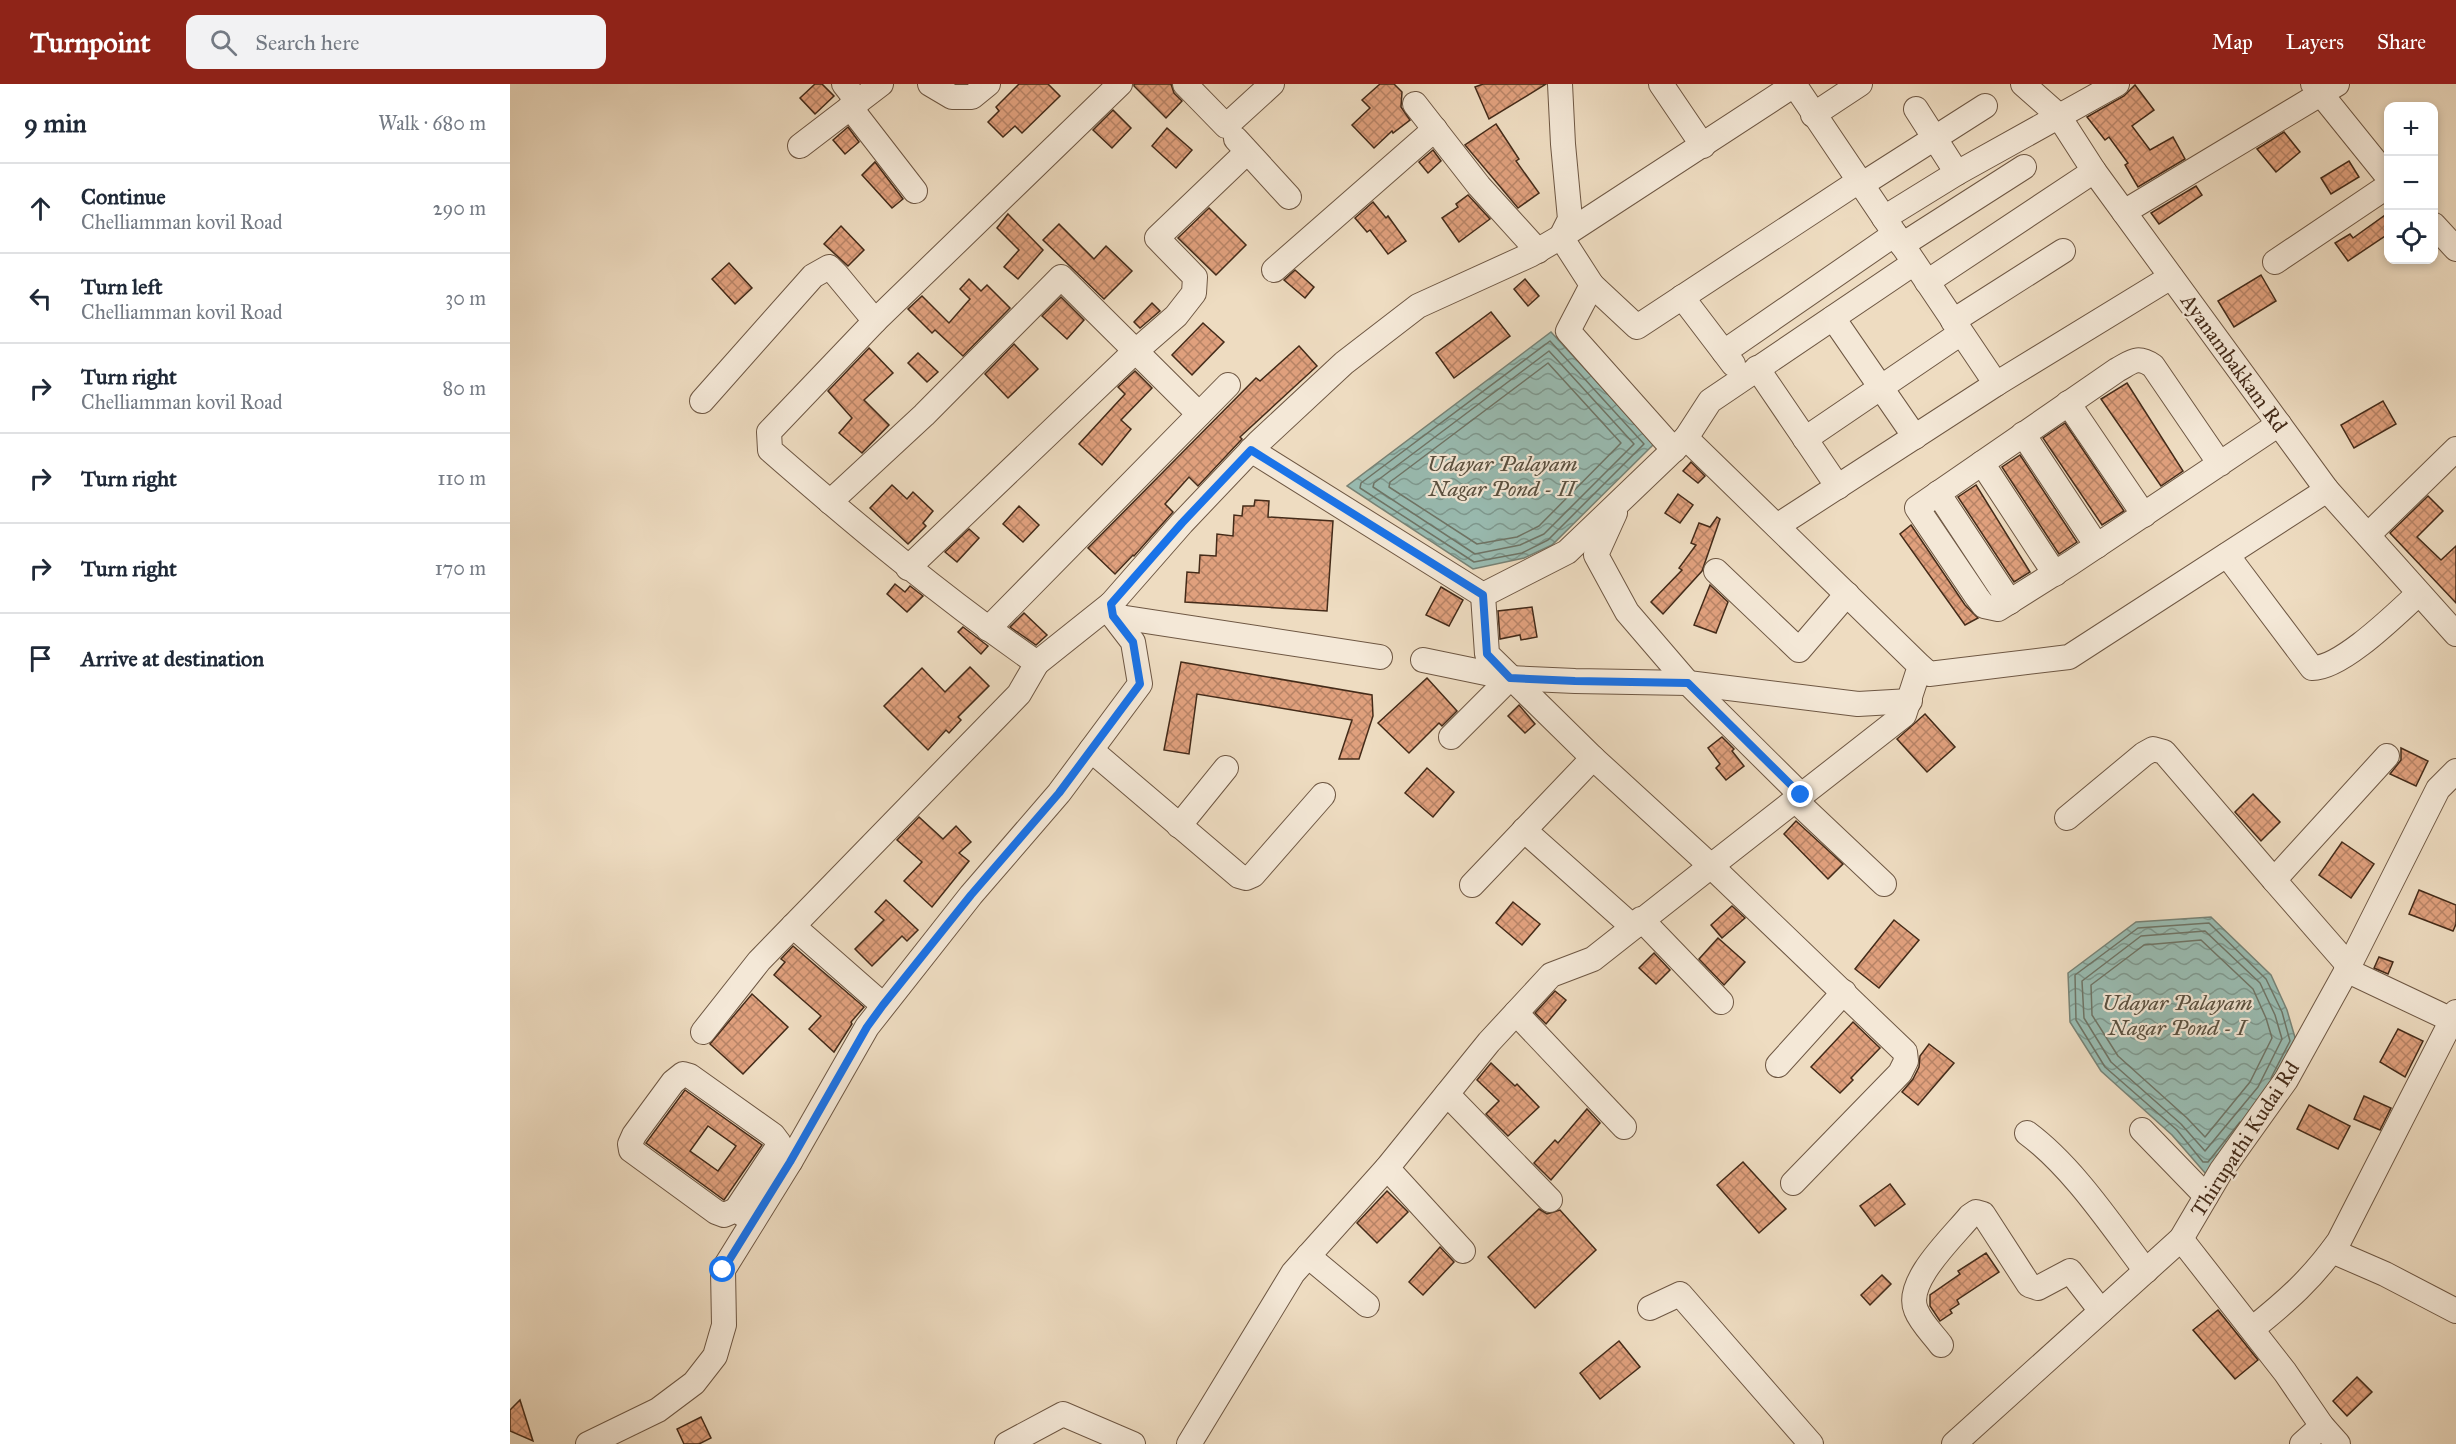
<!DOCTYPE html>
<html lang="en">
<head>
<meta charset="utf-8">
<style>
	body { margin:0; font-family:"IM FELL Great Primer",serif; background:#f2f2f3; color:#1f2937 }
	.controls { position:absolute; right:18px; top:18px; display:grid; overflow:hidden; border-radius:12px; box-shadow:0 3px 9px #0003 }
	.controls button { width:54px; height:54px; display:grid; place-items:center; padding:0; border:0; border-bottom:2px solid #e0e1e3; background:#fff; color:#1f2937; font:30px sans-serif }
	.stop { position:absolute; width:18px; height:18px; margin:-14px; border:4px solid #1a73e8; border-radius:50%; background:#fff }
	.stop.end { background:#1a73e8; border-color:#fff; box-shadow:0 2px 6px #0008 }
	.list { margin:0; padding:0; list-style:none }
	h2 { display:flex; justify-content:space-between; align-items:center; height:78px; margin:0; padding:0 24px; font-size:26px }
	h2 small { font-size:20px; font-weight:400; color:#747a83 }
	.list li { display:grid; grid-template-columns:39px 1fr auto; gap:18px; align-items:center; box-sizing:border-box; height:90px; padding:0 24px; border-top:2px solid #e0e1e3 }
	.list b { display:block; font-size:22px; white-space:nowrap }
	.list p { margin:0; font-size:20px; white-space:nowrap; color:#747a83 }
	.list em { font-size:20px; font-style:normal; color:#747a83 }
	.icon { flex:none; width:33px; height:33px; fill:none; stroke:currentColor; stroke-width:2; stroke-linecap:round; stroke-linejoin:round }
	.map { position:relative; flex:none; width:1946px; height:1360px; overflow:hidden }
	header { display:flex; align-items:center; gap:36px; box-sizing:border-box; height:84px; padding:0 30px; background:#8f2418; color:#fff }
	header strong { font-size:28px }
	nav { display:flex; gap:33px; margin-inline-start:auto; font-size:21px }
	.search { width:420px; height:54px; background:#f2f2f3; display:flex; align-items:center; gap:15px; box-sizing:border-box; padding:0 21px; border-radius:12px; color:#747a83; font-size:22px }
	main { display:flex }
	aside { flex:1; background:#fff }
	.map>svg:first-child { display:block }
	.water { fill:url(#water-waves); stroke:#778275; stroke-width:1.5 }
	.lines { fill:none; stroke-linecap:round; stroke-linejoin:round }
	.shore { stroke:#6e7466; stroke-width:1.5 }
	.building { fill:url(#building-cross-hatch); stroke:#442b19; stroke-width:1.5; fill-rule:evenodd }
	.minor-casing { stroke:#6e5743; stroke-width:26 }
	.minor { stroke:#f4e8d7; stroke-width:24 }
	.route { stroke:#1a73e8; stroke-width:8 }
	.labels { text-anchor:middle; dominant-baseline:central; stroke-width:4.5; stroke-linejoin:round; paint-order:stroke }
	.street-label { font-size:21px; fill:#442b19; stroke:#f4e8d7 }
	.water-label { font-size:22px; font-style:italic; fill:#594f3f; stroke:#f4e8d7 }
</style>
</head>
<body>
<header>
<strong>Turnpoint</strong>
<div class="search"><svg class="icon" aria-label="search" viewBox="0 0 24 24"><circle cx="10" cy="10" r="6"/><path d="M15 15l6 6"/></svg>Search here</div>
<nav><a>Map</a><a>Layers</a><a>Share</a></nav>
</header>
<main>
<aside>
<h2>9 min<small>Walk · 680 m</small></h2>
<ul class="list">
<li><svg class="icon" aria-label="ahead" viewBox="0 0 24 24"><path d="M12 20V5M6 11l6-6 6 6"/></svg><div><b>Continue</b><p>Chelliamman kovil Road</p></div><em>290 m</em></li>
<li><svg class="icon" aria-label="left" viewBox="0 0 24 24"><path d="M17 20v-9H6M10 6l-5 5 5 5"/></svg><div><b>Turn left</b><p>Chelliamman kovil Road</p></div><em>30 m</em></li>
<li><svg class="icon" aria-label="right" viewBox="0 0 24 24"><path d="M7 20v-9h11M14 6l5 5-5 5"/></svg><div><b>Turn right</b><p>Chelliamman kovil Road</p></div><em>80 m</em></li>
<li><svg class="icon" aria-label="right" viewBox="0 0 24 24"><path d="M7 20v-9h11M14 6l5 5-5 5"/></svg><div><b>Turn right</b></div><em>110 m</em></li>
<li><svg class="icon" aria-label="right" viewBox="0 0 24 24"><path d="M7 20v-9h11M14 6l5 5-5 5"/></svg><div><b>Turn right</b></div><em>170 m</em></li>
<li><svg class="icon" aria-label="arrive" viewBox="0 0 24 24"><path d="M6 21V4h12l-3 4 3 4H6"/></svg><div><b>Arrive at destination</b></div></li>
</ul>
</aside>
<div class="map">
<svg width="1946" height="1360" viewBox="0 0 1946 1360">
	<defs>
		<pattern id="water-waves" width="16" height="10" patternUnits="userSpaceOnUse" patternTransform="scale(1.5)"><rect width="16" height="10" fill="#99bcb2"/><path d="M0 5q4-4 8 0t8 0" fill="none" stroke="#7e9990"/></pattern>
		<pattern id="building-cross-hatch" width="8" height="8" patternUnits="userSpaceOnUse" patternTransform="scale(1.5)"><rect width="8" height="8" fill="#e0a07d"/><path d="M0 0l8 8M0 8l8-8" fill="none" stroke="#b78366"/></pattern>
	</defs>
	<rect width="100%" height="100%" fill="#eedcc1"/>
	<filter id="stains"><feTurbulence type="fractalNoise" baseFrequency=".00333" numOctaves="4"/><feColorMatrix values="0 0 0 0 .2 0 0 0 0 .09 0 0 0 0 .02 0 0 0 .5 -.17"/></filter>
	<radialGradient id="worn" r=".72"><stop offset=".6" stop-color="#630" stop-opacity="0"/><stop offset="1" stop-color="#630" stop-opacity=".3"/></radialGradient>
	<g class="water">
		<polygon points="1041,248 1144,360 1042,461 1014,474 963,485 837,402"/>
		<polygon points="1701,833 1761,891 1777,926 1786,957 1759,1010 1696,1090 1662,1051 1591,987 1560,938 1558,889 1626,838"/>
	</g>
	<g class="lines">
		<g class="shore">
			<polygon points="1040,257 1134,360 1038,456 1012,469 964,478 850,404 851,399"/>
			<polygon points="1039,267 1124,360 1034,450 1010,461 965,470 863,403 864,399"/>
			<polygon points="1038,279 1111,359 1029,442 1007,453 967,460 879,403 880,398"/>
			<polygon points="1695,847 1750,899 1765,931 1772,955 1748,1003 1695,1067 1671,1040 1601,978 1574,934 1572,897 1631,852"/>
			<polygon points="1691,856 1743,905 1756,934 1762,954 1740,998 1695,1053 1677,1034 1608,972 1582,931 1581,901 1634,861"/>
			<polyline points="1730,1038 1698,1078 1693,1078 1667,1046 1595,983 1566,936 1565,891 1628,844 1699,839 1756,895 1772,928 1780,957 1761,994"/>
		</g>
	</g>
	<g class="building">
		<polygon points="305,0 312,0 324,12 305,30 290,14"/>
		<polygon points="509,0 538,0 550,12 512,49 505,42 493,53 478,38 489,27 486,23"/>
		<polygon points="624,0 661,0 664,9 672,17 656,34 624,2"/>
		<polygon points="870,0 884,0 892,8 891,23 900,36 883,49 882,47 864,64 842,41 860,24 852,16"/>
		<polygon points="973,0 1036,0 979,35 965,3"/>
		<polygon points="1625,1 1644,26 1622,42 1640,66 1663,53 1675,75 1628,103 1615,81 1618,79 1599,53 1595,56 1577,33 1614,12"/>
		<polygon points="603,26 621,44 602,64 583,46"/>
		<polygon points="986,40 1009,75 1006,77 1029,109 1008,124 955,61"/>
		<polygon points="338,43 349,58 335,70 323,56"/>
		<polygon points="657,44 682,66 666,84 642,62"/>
		<polygon points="1774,48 1790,68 1766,88 1747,65"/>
		<polygon points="923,66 931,77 918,89 909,78"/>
		<polygon points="1839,77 1849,93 1821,110 1811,94"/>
		<polygon points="365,78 393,115 382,124 352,91"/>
		<polygon points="1686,102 1692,111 1649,140 1641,129"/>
		<polygon points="958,111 980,135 949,158 932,134 948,123 946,120"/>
		<polygon points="863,118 876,134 878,132 896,157 878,170 860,146 857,148 845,134"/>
		<polygon points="699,124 736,161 706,191 668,154"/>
		<polygon points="1878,129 1878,150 1838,177 1825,159 1840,150 1843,154"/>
		<polygon points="498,130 533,166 508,195 494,183 509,166 487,144"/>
		<polygon points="549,140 584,175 596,162 622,187 594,215 533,156"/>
		<polygon points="331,142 354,166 338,182 314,160"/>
		<polygon points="219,179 242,204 225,220 202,195"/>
		<polygon points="785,186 804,203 795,214 774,196"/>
		<polygon points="1751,191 1766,217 1724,243 1708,217"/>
		<polygon points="459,195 471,207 477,201 500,224 453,272 425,246 422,249 398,225 412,212 439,239 460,215 450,205"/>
		<polygon points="1015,195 1029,212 1018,222 1004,205"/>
		<polygon points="551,213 574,236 557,255 532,232"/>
		<polygon points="642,219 650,227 630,244 624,238"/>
		<polygon points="981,228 1000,252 944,294 926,269"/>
		<polygon points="693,239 714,258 682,291 662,271"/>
		<polygon points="504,260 528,285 498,314 475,290"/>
		<polygon points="789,262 807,282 730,353 732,355 688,402 679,393 655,420 663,428 624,472 623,471 605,490 578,464 746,294 750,297"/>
		<polygon points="359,264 383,289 354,316 379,341 352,369 329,349 342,334 318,307"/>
		<polygon points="408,269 428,288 417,298 398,279"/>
		<polygon points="625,287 642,304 611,336 621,345 592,381 569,360 615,310 608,303"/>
		<polygon points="1617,299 1673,387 1651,402 1591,315"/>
		<polygon points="1873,317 1886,340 1844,364 1831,341"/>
		<polygon points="1555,339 1614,427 1592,441 1533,354"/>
		<polygon points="1510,371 1567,458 1549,470 1492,383"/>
		<polygon points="1181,378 1195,392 1188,399 1173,387"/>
		<polygon points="382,401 397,415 403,408 423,427 413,439 416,442 398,460 360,424"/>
		<polygon points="1466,401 1520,488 1504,498 1448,413"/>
		<polygon points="1168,410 1183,421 1170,439 1155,429"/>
		<polygon points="1918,412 1933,427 1907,453 1931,476 1946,462 1946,519 1880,449"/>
		<polygon points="745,416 759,417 758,433 823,437 817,527 675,518 677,488 689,489 690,471 706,472 707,450 723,452 724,431 732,432 733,422 744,422"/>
		<polygon points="509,422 529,441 513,458 493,440"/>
		<polygon points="1207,433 1210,435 1192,487 1153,530 1141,518 1172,486 1169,484 1186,461 1181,459 1189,439 1200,443"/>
		<polygon points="1401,441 1455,521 1468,534 1455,541 1390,450"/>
		<polygon points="459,445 469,454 447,478 435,468"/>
		<polygon points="385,500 395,508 400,502 413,512 397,528 377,510"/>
		<polygon points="1200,501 1218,518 1206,549 1184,541"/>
		<polygon points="931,503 953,516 939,542 916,531"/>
		<polygon points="1022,523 1027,553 1011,556 1010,551 990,555 988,527"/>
		<polygon points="514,529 537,551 526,561 500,543"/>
		<polygon points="453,543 478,562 471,570 448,548"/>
		<polygon points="671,578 862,611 863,632 849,675 829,675 842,636 687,610 679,670 654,666"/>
		<polygon points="460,583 479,602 448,633 451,636 439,649 436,646 418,666 374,622 412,584 435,608"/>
		<polygon points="917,594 947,627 932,642 929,639 899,669 868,639"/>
		<polygon points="1009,621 1025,640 1015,649 998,632"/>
		<polygon points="1415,630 1445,663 1417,688 1387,655"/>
		<polygon points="1212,653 1224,665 1222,667 1234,682 1216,696 1206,684 1210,680 1198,664"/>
		<polygon points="1891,664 1918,677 1906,702 1880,690 1891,676"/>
		<polygon points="917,684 944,708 923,733 895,709"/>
		<polygon points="1743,710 1770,738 1751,757 1725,728"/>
		<polygon points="409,733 433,755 446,742 461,758 449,769 459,777 422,823 394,797 412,778 387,756"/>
		<polygon points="1286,737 1333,780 1318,795 1274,750"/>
		<polygon points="1832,758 1864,780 1841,814 1809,791"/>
		<polygon points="1909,806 1946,821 1946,840 1943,847 1899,830"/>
		<polygon points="376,816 408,846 397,857 392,852 362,882 345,865 374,836 365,828"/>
		<polygon points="1003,818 1030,840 1012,861 986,839"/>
		<polygon points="1222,822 1235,834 1212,854 1201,841"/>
		<polygon points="1384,836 1409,856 1369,904 1345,885"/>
		<polygon points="1208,854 1235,878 1214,901 1189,875"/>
		<polygon points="283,862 354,923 341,938 342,940 324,968 299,945 311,932 264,891 275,878 271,875"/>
		<polygon points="1144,869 1160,886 1146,900 1129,884"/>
		<polygon points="1869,873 1883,878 1878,890 1864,884"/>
		<polygon points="1045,907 1056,916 1036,940 1025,929"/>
		<polygon points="242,910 278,943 233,990 200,960"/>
		<polygon points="1343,938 1370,964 1341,994 1343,996 1330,1009 1301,983"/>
		<polygon points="1888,945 1913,957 1895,993 1870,978"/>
		<polygon points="1419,960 1444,979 1408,1021 1392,1008 1403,995 1409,983 1410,972"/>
		<polygon points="981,979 1005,1002 1007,1000 1029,1023 998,1052 976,1030 989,1017 967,996"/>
		<path d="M175 1006 252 1061 214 1116 136 1059ZM198 1042 226 1062 208 1087 180 1067Z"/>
		<polygon points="1854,1012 1881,1024 1870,1046 1844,1035"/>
		<polygon points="1799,1021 1840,1042 1828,1065 1787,1045"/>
		<polygon points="1077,1025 1090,1039 1041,1096 1024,1079 1045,1056 1048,1059"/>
		<polygon points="1233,1078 1276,1125 1249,1149 1207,1101"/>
		<polygon points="1380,1100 1395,1120 1365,1142 1350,1122"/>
		<polygon points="877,1107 898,1128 867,1159 847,1139"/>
		<polygon points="1029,1125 1037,1130 1050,1126 1086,1166 1025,1224 978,1173"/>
		<polygon points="930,1163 944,1178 913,1211 899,1198"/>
		<polygon points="1476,1169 1489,1188 1447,1216 1449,1220 1440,1226 1442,1229 1430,1237 1420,1222 1420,1211 1450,1190 1448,1187"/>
		<polygon points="1372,1191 1381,1200 1360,1221 1351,1211"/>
		<polygon points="1708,1226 1748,1276 1725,1295 1683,1246"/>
		<polygon points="1109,1257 1130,1283 1090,1315 1070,1289"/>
		<polygon points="1847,1293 1862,1308 1837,1332 1823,1317"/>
		<polygon points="10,1316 23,1357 0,1347 0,1326"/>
		<polygon points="191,1333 201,1354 189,1360 174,1360 167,1345"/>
	</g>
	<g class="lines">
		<defs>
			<g id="minor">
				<polyline points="334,0 348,18"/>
				<polyline points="420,0 442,13 462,13 478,0"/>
				<polyline points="675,0 716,42 762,0"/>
				<polyline points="1050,0 1053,60 1060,135 1051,153"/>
				<polyline points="1151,0 1193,62"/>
				<polyline points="1284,0 1486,300"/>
				<polyline points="1513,0 1548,31 1584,87 1817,406 1946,550"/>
				<polyline points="1803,0 1878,93"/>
				<polyline points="905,20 969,102 1028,167"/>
				<polyline points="340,23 405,107"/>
				<polyline points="1406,25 1447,89"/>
				<polyline points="1303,31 1350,0"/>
				<polyline points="726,55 779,113"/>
				<polyline points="290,62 371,0"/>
				<polyline points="1351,101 1475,22"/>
				<polyline points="1614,128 1827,0"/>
				<polyline points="1374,134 1447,89 1607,0"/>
				<polyline points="1924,141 1946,165"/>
				<polyline points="1051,153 1082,201 1058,247 1164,366"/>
				<polyline points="1392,161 1514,83"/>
				<polyline points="1765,178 1878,102"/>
				<polyline points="764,186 925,45"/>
				<polyline points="1417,198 1584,87"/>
				<polyline points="1082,201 1127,243 1349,97"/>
				<polyline points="1172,213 1223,280"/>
				<polyline points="1323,234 1405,353"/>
				<polyline points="1443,237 1553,167"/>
				<polyline points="1214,268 1385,150"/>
				<polyline points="1247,284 1328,403"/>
				<polyline points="192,317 303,192 319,183 326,190 365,237"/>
				<polyline points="1558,319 1634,431"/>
				<polyline points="1513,350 1587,462"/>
				<polyline points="1176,354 1200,317 1404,179"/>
				<polyline points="1295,355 1451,249"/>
				<polyline points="741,366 973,511"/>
				<polyline points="1472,379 1545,490"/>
				<path d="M1710 380 1643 282C1627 271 1622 278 1607 286L1407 424 1467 513 1474 522 1488 525 1561 479 1769 340"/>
				<polyline points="1428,409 1500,518"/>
				<polyline points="320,418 414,331 551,193 689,330"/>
				<polyline points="1105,429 1086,471 1117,528 1178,599 1291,711"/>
				<polyline points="1267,442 1486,300 1661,193"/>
				<polyline points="1859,450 1946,365"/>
				<path d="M1717 471 1802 584C1831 585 1886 530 1908 510"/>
				<polyline points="398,484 619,273 666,232 684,209 685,193 647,154 737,68"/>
				<polyline points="1206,487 1289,566 1337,510"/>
				<path d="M601 520 527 579C433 514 346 441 260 366L259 348 365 237 610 0"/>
				<polyline points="603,532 870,573"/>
				<polyline points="478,545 718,301"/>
				<polyline points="913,576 1000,594 1065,597 1178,599 1348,620 1400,617"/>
				<path d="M1410 582 1394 631 1201 782 1083 674 977 570 973 511 1057 468 1176 354C1255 430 1332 506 1410 582L1419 590 1559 573 1817 406"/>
				<polyline points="941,653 1000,594"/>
				<polyline points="581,666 729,792 736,794 743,791 813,711"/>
				<polyline points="1285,716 1374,800"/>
				<polyline points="1557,734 1634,670 1643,665 1654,668 1764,796"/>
				<polyline points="669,742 716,684"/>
				<polyline points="1014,746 1123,843"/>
				<polyline points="962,801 1083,674"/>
				<polyline points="1131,835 1211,918"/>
				<polyline points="283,842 373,921"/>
				<polyline points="1839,882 1764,796 1877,672"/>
				<polyline points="1836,886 1946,938"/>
				<polyline points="1006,929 1114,1043"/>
				<polyline points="193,948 249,877 509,610 527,579"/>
				<polyline points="1268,981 1334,908"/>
				<polyline points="937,1010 1040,1116"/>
				<polyline points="1632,1046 1696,1112"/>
				<path d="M1517 1049C1563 1083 1601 1141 1636 1187"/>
				<polyline points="877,1084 953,1167"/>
				<polyline points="226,1126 267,1064"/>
				<polyline points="243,1137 226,1126 214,1131 206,1128 121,1066 120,1060 124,1051 163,998 173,990 180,992 263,1051 269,1059 268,1067 280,1078"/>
				<polyline points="1671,1155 1775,1288 1812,1342 1828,1360"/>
				<polyline points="1822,1167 1875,1190 1946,1227"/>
				<polyline points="798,1172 857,1221"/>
				<polyline points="1140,1224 1170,1210 1301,1360"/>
				<path d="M1742 1245C1777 1217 1802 1195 1829 1157L1946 928"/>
				<path d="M1431 1261C1423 1250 1411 1239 1406 1226 1394 1198 1443 1153 1460 1132L1466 1128 1473 1130 1519 1201 1528 1204 1560 1187 1591 1227"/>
				<polyline points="78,1360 148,1326 184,1299 205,1272 214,1241 213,1186 280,1078 357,943 461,811 549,709 630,600 623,558 603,532 601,520 672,439 749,358 834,279 908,222 1020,171 1051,153 1284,1"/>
				<polyline points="497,1360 553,1330 623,1360"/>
				<polyline points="679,1360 783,1189 877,1084 979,958 1041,891 1083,875 1201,782 1395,968 1396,977 1390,989 1283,1099"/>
				<polyline points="1444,1360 1671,1155 1711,1087 1776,996 1839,882 1928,705 1946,687"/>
				<polyline points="1792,1360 1812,1342"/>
			</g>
		</defs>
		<use href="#minor" class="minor-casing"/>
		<use href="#minor" class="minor"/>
	</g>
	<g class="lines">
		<polyline class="route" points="213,1186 280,1078 357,943 373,921 461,811 549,709 630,600 623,558 603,532 601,520 672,439 741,366 973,511 977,570 1000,594 1065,597 1178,599 1291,711"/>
	</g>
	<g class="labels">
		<g class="street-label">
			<text transform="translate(1724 279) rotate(54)">Ayanambakkam Rd</text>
			<text transform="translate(1735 1055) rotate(-57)">Thirupathi Kudai Rd</text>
		</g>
		<g class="water-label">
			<text x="992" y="379">Udayar Palayam<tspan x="992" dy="25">Nagar Pond - II</tspan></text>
			<text x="1667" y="918">Udayar Palayam<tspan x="1667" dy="25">Nagar Pond - I</tspan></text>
		</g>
	</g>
	<rect width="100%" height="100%" filter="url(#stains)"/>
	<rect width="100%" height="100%" fill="url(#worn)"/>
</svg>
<div class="controls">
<button>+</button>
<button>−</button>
<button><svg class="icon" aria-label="locate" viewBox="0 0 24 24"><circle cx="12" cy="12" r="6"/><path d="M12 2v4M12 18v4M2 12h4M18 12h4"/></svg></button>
</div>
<div class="stop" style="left:213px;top:1186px"></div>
<div class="stop end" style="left:1291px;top:711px"></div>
</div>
</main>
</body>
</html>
